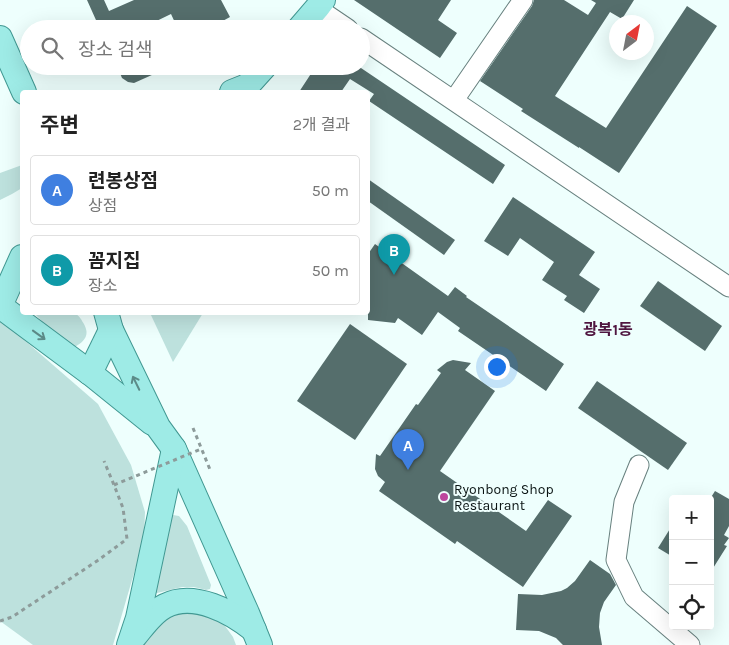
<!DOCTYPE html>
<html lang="ko">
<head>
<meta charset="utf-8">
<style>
	body { margin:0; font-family:Karla,"Noto Sans KR",sans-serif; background:#f2f2f2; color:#222 }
	.controls { position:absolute; right:15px; bottom:15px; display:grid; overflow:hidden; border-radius:5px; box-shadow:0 5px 20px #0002 }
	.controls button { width:45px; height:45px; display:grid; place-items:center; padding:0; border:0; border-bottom:1px solid #e0e0e0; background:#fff; color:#222; font:25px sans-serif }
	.compass { position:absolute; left:609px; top:15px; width:45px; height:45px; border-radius:50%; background:#fff; box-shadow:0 5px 20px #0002; rotate:32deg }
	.you { position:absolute; left:496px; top:366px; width:18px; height:18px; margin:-12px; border:4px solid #fff; border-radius:50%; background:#1a73e8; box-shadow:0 0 0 8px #1a73e833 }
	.badge { display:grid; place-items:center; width:32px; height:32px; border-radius:50%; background:#bd469d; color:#fff; font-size:16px; font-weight:700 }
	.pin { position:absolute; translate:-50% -41px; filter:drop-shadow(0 1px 2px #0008) }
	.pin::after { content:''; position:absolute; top:26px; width:18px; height:15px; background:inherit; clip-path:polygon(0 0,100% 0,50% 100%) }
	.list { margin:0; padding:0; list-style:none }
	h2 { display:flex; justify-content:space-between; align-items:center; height:65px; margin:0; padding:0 20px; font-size:21px }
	h2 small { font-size:16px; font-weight:400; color:#767676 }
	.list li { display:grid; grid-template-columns:32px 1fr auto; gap:15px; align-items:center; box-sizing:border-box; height:70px; margin:0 10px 10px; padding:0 10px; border:1px solid #e0e0e0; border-radius:5px }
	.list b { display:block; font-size:19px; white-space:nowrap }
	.list p { margin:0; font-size:16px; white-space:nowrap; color:#767676 }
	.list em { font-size:16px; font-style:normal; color:#767676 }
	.icon { flex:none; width:28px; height:28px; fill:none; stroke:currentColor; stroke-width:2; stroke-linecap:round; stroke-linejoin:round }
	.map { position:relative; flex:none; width:729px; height:645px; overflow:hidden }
	.search { position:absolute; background:#fff; box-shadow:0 5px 20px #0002; left:20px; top:20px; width:350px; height:55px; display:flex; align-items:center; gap:12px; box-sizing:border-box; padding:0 18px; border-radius:28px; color:#767676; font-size:19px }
	.panel { position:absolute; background:#fff; box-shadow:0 5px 20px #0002; left:20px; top:90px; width:350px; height:225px; border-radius:5px }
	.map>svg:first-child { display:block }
	.green { fill:#bde1dd }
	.building { fill:#556e6c }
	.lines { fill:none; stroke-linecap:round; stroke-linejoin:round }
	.minor-casing { stroke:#68817f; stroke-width:21 }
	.major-casing { stroke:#419892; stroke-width:26 }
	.path { stroke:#8d9b9a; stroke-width:3; stroke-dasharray:4 4; stroke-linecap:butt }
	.minor { stroke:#fff; stroke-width:19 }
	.major { stroke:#9eebe6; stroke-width:24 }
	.path-bridge { stroke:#8d9b9a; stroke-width:3; stroke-dasharray:4 4; stroke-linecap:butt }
	.oneway { stroke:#5c8b88 }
	.poi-dot { fill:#bd469d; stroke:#eefffd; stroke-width:2 }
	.labels { text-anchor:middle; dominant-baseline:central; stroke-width:4; stroke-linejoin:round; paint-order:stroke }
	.poi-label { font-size:14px; fill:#0b1514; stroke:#eefffd; text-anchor:start }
	.quarter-label { font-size:16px; font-weight:bold; fill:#4f1640; stroke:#eefffd }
</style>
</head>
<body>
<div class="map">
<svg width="729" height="645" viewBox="0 0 729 645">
	<rect width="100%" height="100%" fill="#eefffd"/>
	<g class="green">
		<polygon points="22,165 22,188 12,194 0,200 0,173"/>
		<path d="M34 313C42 313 69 311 74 313 77 314 81 318 82 321 91 334 86 341 73 348L64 344Z"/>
		<polygon points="150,313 203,313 173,362"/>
		<polygon points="0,319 98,404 131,465 145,512 144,539 113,645 33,645 0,621"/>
		<polygon points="173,515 179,516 187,526 211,585 210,589 206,590 194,587 182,587 153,594 169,521"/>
		<polygon points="188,609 220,619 233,637 236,645 139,645 156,620"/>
	</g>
	<g class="building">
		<polygon points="87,0 104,0 109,11 134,0 221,0 230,17 219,23 222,29 178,29 171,14 140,29 100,29"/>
		<polygon points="354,0 451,0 438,20 457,33 440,58"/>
		<polygon points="534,0 564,0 588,15 596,3 591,0 634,0 622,19 610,12 555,96 606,128 687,6 717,26 619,173 579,147 579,148 521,111 523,109 480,81 532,6"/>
		<polygon points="117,66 172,66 134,83 128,82 122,78"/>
		<polygon points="316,66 358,66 505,165 493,184 369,101 374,94 350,79 341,92 299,92"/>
		<polygon points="368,179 455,240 444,255 368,201"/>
		<polygon points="513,197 595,252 579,275 600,289 584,313 564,300 567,296 542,280 554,262 520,238 508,256 484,241"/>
		<polygon points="375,244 448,296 455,287 467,296 466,297 564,364 546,391 458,331 460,328 438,312 422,335 398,318 395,323 368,320 368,254"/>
		<polygon points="658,281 722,326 705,351 640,306"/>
		<polygon points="350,324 407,364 355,440 297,401"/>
		<polygon points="453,360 471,363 465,370 495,391 440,471 526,531 548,500 572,516 523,587 457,541 455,544 379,491 385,482 378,476 375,469 376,454 380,456 416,404 418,405 441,373 437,370 447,362"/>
		<polygon points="597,381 687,443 668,470 578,408"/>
		<polygon points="715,491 729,499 729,526 724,535 729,538 724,545 727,546 710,573 710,499"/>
		<polygon points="673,524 673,557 658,548"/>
		<polygon points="590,560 610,574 616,585 604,602 600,613 599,627 602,645 563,645 556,638 539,631 516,630 518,594 542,595 561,591 567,588 575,581"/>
	</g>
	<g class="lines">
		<defs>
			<g id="minor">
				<polyline points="317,8 348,29"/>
				<polyline points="361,38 729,287"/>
				<polyline points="454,100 523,0"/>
				<polyline points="639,465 624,502 616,560 634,597 690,645"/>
			</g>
			<g id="major">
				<polyline points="299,29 317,8 323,0"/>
				<polyline points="0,38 24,92"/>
				<polyline points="232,92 247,86 265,66"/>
				<polyline points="0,306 90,373 152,423"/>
				<polyline points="0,306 22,257"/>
				<polyline points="106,312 111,330 158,427 174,449 247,613 260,645"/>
				<polyline points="90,373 111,330"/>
				<path d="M135 636C144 625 153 612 165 606 194 591 232 612 254 630"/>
				<polyline points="129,645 138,618 174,449"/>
			</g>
		</defs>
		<use href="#minor" class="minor-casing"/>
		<use href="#major" class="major-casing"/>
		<g class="path">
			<polyline points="193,428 211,472"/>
			<polyline points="0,621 12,617 97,561 127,539 123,508 114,485 104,461"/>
		</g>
		<use href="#minor" class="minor"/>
		<use href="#major" class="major"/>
		<polyline class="path-bridge" points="114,485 201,449"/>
	</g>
	<defs><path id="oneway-shaft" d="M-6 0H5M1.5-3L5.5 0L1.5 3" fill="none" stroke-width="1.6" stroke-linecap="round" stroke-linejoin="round" transform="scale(1.25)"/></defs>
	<g class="oneway">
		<use href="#oneway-shaft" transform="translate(39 335) rotate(36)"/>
		<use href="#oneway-shaft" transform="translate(136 383) rotate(-116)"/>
	</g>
	<circle class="poi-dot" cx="444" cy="497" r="5"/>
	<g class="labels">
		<g class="poi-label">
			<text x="454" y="489">Ryonbong Shop<tspan x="454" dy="16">Restaurant</tspan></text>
		</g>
		<g class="quarter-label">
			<text x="608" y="329">광복1동</text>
		</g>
	</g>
</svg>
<div class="controls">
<button>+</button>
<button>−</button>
<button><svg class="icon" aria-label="locate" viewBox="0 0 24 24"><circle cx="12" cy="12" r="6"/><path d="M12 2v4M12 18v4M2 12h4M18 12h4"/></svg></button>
</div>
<svg class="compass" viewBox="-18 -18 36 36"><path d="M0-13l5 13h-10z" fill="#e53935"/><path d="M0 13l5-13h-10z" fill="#767676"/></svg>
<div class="you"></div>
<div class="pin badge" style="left:408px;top:470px;background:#3f7fe0">A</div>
<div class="pin badge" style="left:394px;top:275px;background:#0f9aa8">B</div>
<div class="search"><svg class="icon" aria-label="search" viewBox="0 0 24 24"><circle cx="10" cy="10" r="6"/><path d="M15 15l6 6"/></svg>장소 검색</div>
<section class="panel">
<h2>주변<small>2개 결과</small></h2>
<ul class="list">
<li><span class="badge" style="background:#3f7fe0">A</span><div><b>련봉상점</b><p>상점</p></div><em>50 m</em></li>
<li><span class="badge" style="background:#0f9aa8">B</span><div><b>꼼지집</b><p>장소</p></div><em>50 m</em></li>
</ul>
</section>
</div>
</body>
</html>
